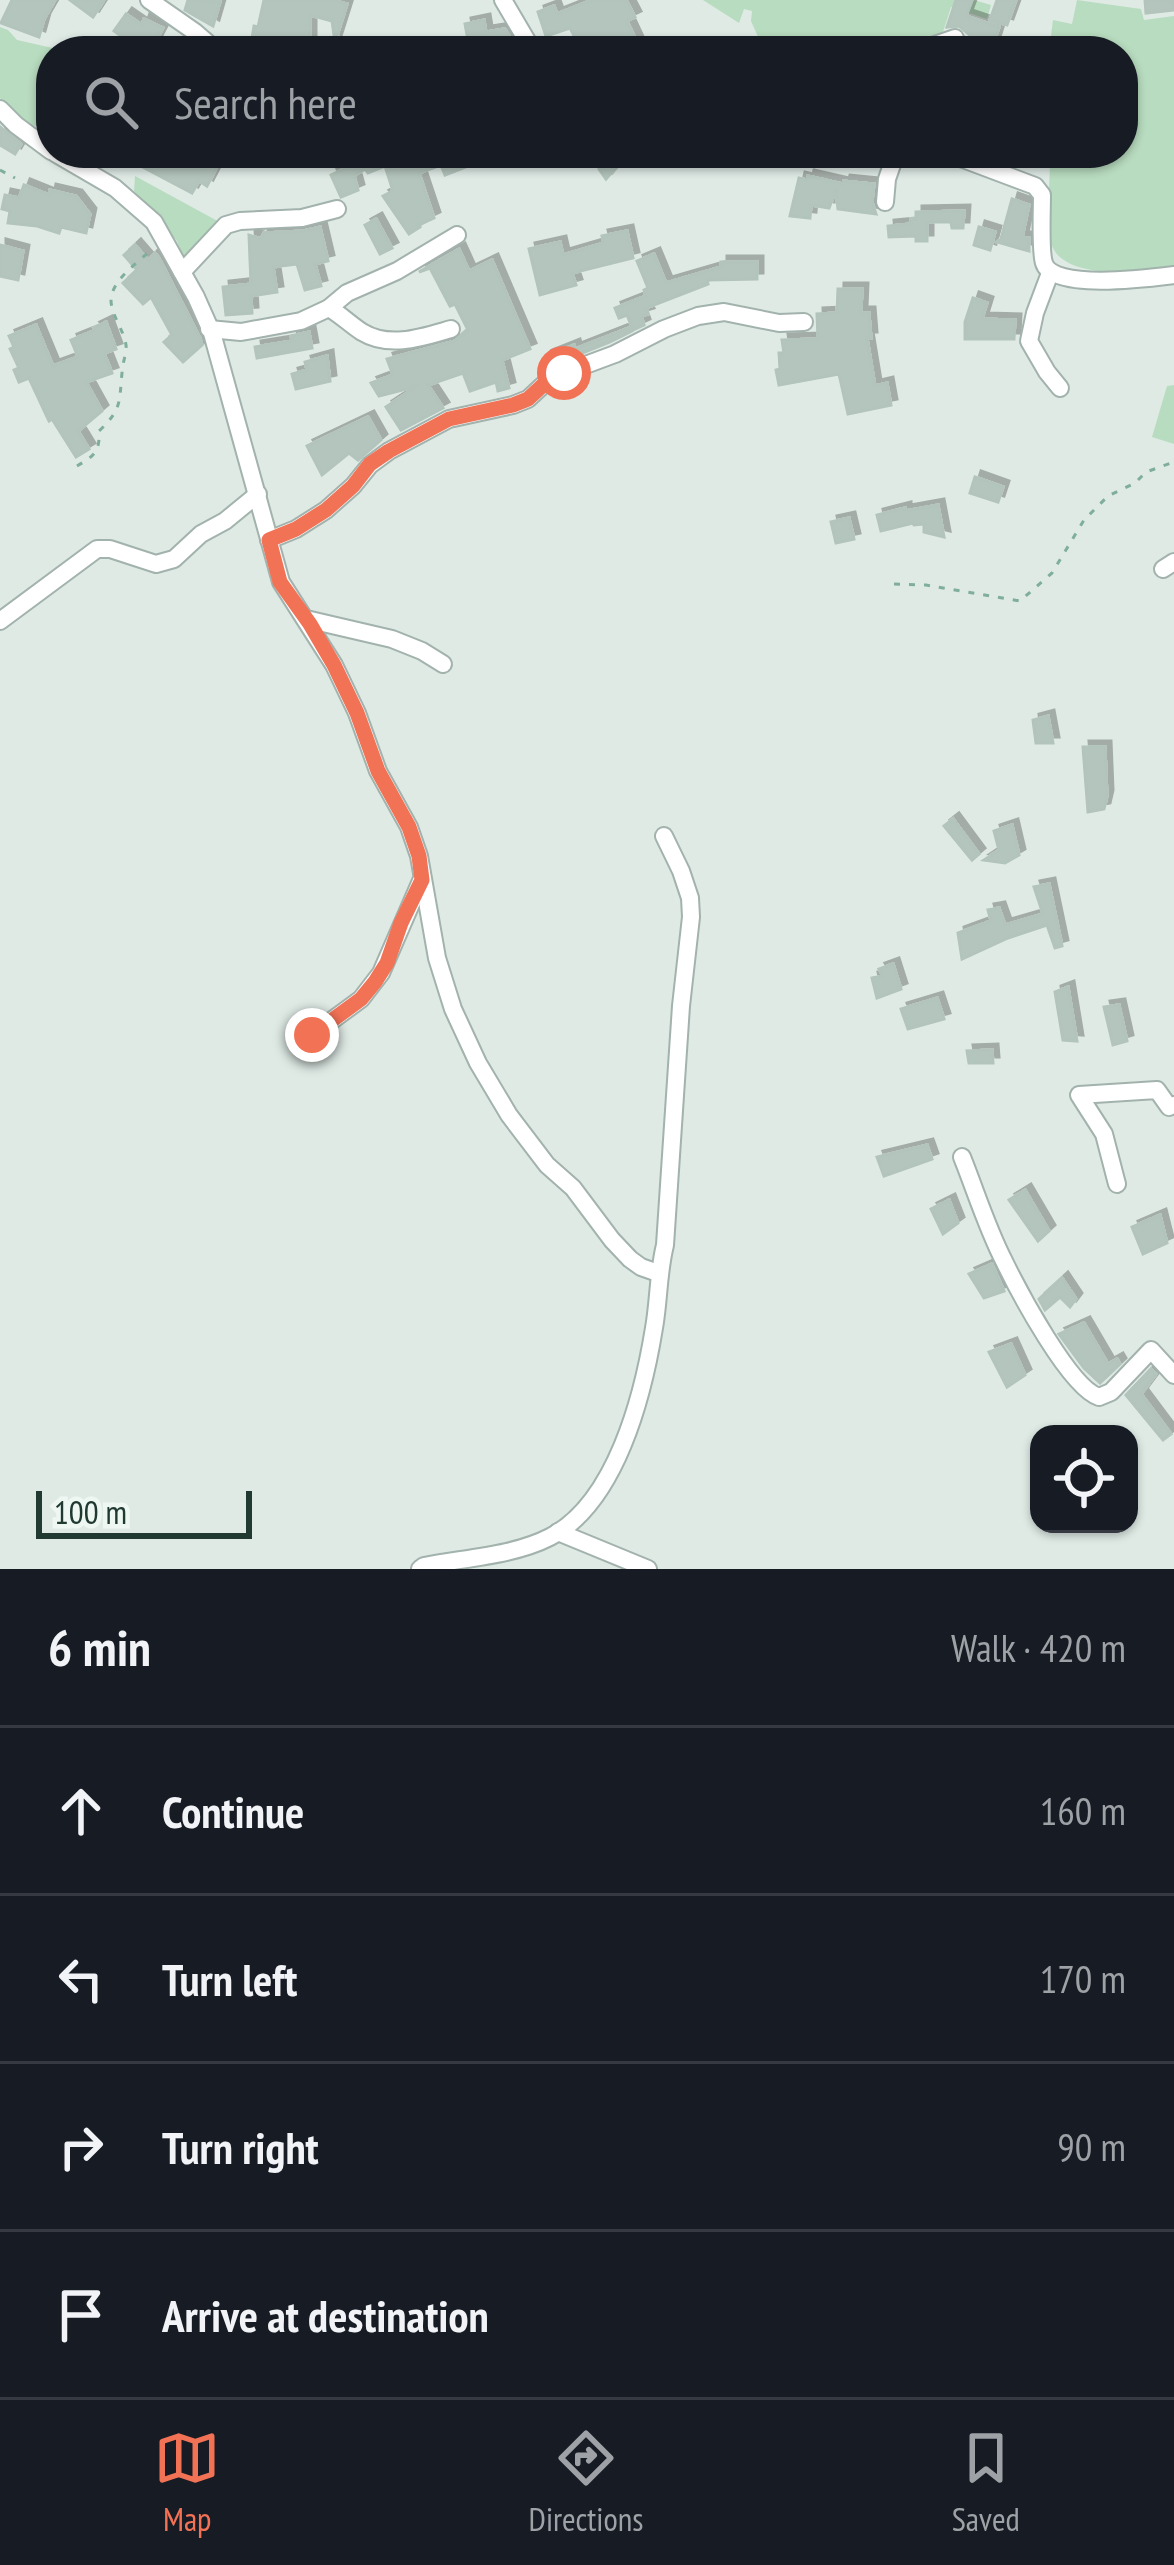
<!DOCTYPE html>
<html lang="en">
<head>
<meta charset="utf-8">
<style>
	body { margin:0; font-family:"PT Sans Narrow",sans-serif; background:#20242c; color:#f1f3f6 }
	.controls { position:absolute; right:36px; bottom:36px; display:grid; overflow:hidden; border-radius:24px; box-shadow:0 3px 9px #0004 }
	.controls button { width:108px; height:108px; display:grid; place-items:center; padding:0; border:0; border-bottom:3px solid #363941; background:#171b24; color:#f1f3f6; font:60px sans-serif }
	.scale { position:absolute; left:36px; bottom:30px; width:216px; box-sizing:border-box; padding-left:12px; border:6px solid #203a32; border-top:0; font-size:33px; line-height:42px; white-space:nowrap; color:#203a32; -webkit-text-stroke:9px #eff7f3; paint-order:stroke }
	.stop { position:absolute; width:36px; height:36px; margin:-27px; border:9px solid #f27256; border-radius:50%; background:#fff }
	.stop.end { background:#f27256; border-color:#fff; box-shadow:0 3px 12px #0008 }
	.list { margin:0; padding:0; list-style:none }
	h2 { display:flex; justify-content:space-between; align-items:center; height:156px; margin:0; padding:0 48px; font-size:51px }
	h2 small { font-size:39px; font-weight:400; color:#9ea1a6 }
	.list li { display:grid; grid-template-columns:78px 1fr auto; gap:36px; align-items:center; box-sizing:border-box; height:168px; padding:0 48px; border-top:3px solid #363941 }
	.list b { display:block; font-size:45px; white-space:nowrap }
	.list em { font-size:39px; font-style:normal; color:#9ea1a6 }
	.icon { flex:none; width:66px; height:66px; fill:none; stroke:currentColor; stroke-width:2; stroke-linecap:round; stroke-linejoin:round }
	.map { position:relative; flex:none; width:1174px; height:1569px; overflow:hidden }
	.search { position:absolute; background:#171b24; box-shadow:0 3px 9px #0004; left:36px; right:36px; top:36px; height:132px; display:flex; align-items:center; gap:30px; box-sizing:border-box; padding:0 42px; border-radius:48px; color:#9ea1a6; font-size:45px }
	.sheet { height:828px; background:#171b24 }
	nav { display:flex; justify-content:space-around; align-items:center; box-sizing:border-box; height:168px; border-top:3px solid #363941; background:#171b24; font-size:33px; color:#9ea1a6 }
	nav a { display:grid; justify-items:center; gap:6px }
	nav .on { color:#f27256 }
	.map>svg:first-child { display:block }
	.green { fill:#b8dcbf }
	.building { fill:#b4c5bd; stroke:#b2c4bb; stroke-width:3; filter:url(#shadow) }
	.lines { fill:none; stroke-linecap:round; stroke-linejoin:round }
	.minor-casing { stroke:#a2b2ac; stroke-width:20 }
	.path { stroke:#7fae9c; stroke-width:3; stroke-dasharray:6 9; stroke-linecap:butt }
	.minor { stroke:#fff; stroke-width:16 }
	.route { stroke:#f27256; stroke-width:15 }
</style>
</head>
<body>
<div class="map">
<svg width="1174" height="1569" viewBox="0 0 1174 1569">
	<defs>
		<filter id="shadow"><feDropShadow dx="6" dy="-6" stdDeviation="0" flood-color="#0004"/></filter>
	</defs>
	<rect width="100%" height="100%" fill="#dfeae5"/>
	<g class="green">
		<polygon points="703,0 974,0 991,5 987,19 951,7 941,38 922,51 782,51 759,39 751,21 752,11 744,9 739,23"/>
		<path d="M1077 0 1141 9 1144 20 1174 16V270C1144 272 1072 280 1054 250 1044 234 1051 174 1050 153H1123V51H1049L1053 20 1072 24Z"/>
		<polygon points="0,27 8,30 17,40 66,51 51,51 51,130 21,122 0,98"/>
		<polygon points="135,176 223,224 186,264 177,241 134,191"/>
		<polygon points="1174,385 1174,444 1152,437 1167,386"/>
	</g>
	<g class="building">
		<polygon points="12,0 55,0 44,19 39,37 1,23"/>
		<polygon points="70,0 104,0 93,17"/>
		<polygon points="188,0 220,2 213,26 185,10"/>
		<polygon points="264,0 332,0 347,4 335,42 332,21 310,15 310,51 262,51 263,47 251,45 254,26 258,27"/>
		<polygon points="592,0 626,0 635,17 627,21 641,51 582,51 570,28 546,36 538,12 554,6 557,14"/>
		<polygon points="956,0 972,0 966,16 999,27 993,46 969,39 970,35 959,26 947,27"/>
		<polygon points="997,0 1016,0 1007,25 990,20"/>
		<polygon points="1145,0 1174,0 1174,10 1146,13"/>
		<polygon points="126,14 142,25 144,19 163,28 151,51 129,51 132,44 114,31"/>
		<polygon points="484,20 486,32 505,29 518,51 470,51 465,24"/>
		<polygon points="0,127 21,144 15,154 0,145"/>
		<polygon points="116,153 195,153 218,165 207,186 199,181 192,193"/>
		<polygon points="340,153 466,153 471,165 445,175 441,165 419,173 434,218 419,225 420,227 409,234 383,196 393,191 385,166 368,173 365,169 354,176 358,190 341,197 331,175 346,168"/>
		<polygon points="612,153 628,153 606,179 599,169"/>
		<polygon points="808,176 843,184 844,181 874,184 872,202 876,214 838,209 836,190 829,208 811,205 810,218 790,216 799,178 807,180"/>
		<polygon points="24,185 49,195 50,190 76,196 90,214 86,233 61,227 59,233 37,226 8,223 10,211 2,209 5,195 19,198"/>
		<polygon points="1012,199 1029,205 1022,238 1029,238 1029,251 997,242 1001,239"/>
		<polygon points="964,211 963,228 952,228 951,222 927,222 927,241 916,241 916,236 889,237 888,226 910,224 911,219 916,219 916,212"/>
		<polygon points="376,219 392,248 380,254 365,225"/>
		<polygon points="320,227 328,261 315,264 321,286 305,290 297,264 273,267 277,292 251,296 252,313 226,315 223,287 251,284 249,235 261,239 264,233 303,231"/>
		<polygon points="979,227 995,232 990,250 974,245"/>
		<polygon points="627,231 633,258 572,273 576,285 540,295 529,249 560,242 563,255 604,243 602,236"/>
		<polygon points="0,245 23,251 18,280 0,276"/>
		<polygon points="135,245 148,260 155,253 159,258 200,338 202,345 183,362 164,342 172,335 151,297 143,304 123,283 137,270 124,255"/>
		<polygon points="459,249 469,271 492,260 530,349 502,360 509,388 498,391 496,382 470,391 463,373 428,385 443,408 401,430 386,407 418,386 379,396 371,383 393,375 387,359 455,341 468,330 455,304 450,306 430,268 419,272"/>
		<polygon points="654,254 666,283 721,267 721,262 757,262 757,279 707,280 708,284 646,308 648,314 641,316 644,325 633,330 627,315 619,318 615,308 646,296 644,290 648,288 637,261"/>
		<polygon points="838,289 862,289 861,313 869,313 871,338 867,338 875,386 887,383 891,405 848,414 839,374 779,385 776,370 780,369 779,353 784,353 782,340 818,339 817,314 837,313"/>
		<polygon points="973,298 987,303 982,319 1015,320 1014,339 965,339 965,322"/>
		<polygon points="106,322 116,349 104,353 112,373 86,382 102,411 78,431 89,449 76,457 52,419 49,421 29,378 19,382 14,370 19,368 10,349 14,347 9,336 36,325 53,366 78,357 71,340 96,330 94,328"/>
		<polygon points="631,327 632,331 610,342 550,366 546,356 574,345 575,349"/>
		<polygon points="309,332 312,348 257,358 255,347 292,341 291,336"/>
		<polygon points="327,356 330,381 296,389 292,374 307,370 305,362"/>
		<polygon points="368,417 381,440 358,460 349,453 322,475 307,446"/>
		<polygon points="975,477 1003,487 998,502 970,493"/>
		<polygon points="938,505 944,537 924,532 924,524 914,525 913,523 881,531 877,515 905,508 905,511"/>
		<polygon points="849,518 854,539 836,543 831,522"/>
		<polygon points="1048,716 1053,743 1036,743 1033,720"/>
		<polygon points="1083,747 1105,747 1107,796 1104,809 1088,812"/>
		<polygon points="953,819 979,854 972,860 944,826"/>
		<polygon points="1012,825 1019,855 1005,863 984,860 999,850 994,831"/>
		<polygon points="1049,884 1062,946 1055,948 1047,925 1008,938 962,959 958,933 991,921 988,910 999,908 1005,925 1043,914 1034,887"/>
		<polygon points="893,964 901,989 877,998 872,978 883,976 879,969"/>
		<polygon points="1068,987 1077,1041 1063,1040 1055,992"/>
		<polygon points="937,998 944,1019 908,1029 901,1009"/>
		<polygon points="1119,1005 1127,1041 1113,1045 1104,1007"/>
		<polygon points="992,1050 993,1063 969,1063 967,1051"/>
		<polygon points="927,1145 932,1159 884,1176 877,1157"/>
		<polygon points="1025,1190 1049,1231 1038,1241 1009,1200"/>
		<polygon points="949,1200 958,1223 943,1234 931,1209"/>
		<polygon points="1160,1215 1167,1243 1143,1254 1132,1227"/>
		<polygon points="992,1264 1004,1291 984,1298 969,1274"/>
		<polygon points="1062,1278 1076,1299 1070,1307 1060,1297 1045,1310 1039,1299"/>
		<polygon points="1084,1323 1108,1364 1117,1359 1120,1364 1100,1383 1084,1368 1059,1334"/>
		<polygon points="1011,1344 1025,1375 1007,1387 989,1352"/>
		<polygon points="1151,1369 1156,1374 1141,1394 1171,1434 1163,1440 1126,1395"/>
	</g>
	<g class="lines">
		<defs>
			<g id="minor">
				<polyline points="149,0 195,32 217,51"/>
				<polyline points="503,0 533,51"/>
				<polyline points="928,51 929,47 955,38"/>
				<polyline points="0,109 16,125 51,151"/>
				<polyline points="55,153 115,188 154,222 196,297 212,333 281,582 334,665 357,713 378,771 409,827 419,856 437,958 453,1009 478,1063 509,1115 547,1165 573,1188 612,1240 630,1259 641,1267 658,1273"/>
				<path d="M947 153 1035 186 1042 195C1042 210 1040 251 1044 263 1052 291 1150 278 1174 275"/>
				<polyline points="885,202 887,179 896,153"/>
				<polyline points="182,272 226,225 240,221 302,218 337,209"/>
				<polyline points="1050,273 1035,313 1029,341 1047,372 1060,388"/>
				<path d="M329 308C341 315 351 325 362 332 390 349 423 337 451 329"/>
				<polyline points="209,329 241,332 301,321 329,308 347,293 397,271 457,235"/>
				<polyline points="269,540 296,529 326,510 353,486 370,465 389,451 449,419 513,405 528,399 542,386 564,373 615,354 664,329 698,316 724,312 779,323 804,322"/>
				<polyline points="1163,569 1174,562"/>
				<polyline points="306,619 392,639 422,651 443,664"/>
				<polyline points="0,621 97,549 110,549 156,564 174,559 201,534 225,521 258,494"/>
				<polyline points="312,1035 361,999 381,973 421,881"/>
				<path d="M962 1157C976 1192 987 1228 1004 1261 1019 1292 1070 1388 1099 1397L1111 1392 1151 1350 1174 1375"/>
				<polyline points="1117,1184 1104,1134 1079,1095 1157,1090 1169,1107 1174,1105"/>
				<polyline points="558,1532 648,1569"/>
				<path d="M420 1569 424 1566C464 1558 513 1556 550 1537 616 1503 643 1396 654 1328 659 1300 658 1273 665 1245L681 1006 691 917 690 898 681 871 664 836"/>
			</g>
		</defs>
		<use href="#minor" class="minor-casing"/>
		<g class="path">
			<polyline points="0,170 15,178"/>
			<path d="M77 466C94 456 100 452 99 431 122 409 119 403 122 373 122 364 127 353 126 345 124 330 111 315 111 300 112 279 139 262 152 249"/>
			<polyline points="894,584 926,585 1020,601 1052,573 1084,520 1108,496 1135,483 1146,472 1174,462"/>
		</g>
		<use href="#minor" class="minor"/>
	</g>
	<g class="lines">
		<polyline class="route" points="312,1035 361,999 375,982 387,963 401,923 422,880 419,856 409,827 378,771 357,713 334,665 310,624 280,582 269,540 296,529 326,510 353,486 370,464 389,451 449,419 513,405 528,399 542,386 564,373"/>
	</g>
</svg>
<div class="controls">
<button><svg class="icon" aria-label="locate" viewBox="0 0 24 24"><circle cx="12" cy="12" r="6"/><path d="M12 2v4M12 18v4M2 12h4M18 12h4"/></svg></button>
</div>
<div class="scale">100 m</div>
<div class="stop" style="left:564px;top:373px"></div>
<div class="stop end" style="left:312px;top:1035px"></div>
<div class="search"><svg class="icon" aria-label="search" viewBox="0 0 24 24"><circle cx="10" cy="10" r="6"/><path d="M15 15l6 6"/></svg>Search here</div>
</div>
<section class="sheet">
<h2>6 min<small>Walk · 420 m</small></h2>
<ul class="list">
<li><svg class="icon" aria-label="ahead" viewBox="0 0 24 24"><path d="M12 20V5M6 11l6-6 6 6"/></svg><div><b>Continue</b></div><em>160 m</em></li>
<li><svg class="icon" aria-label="left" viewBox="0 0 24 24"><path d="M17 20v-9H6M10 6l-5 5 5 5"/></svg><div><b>Turn left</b></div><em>170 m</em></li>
<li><svg class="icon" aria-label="right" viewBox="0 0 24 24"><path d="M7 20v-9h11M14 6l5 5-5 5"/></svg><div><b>Turn right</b></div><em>90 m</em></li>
<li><svg class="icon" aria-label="arrive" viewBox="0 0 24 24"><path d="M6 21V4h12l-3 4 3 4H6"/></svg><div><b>Arrive at destination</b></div></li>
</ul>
</section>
<nav>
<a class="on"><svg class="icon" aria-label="map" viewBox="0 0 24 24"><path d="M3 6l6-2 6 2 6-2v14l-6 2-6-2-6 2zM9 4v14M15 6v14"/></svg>Map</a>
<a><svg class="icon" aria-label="directions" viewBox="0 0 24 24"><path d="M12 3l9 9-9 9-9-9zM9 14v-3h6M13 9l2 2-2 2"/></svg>Directions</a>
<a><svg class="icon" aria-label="saved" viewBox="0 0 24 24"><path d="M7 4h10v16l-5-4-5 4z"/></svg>Saved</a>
</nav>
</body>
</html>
